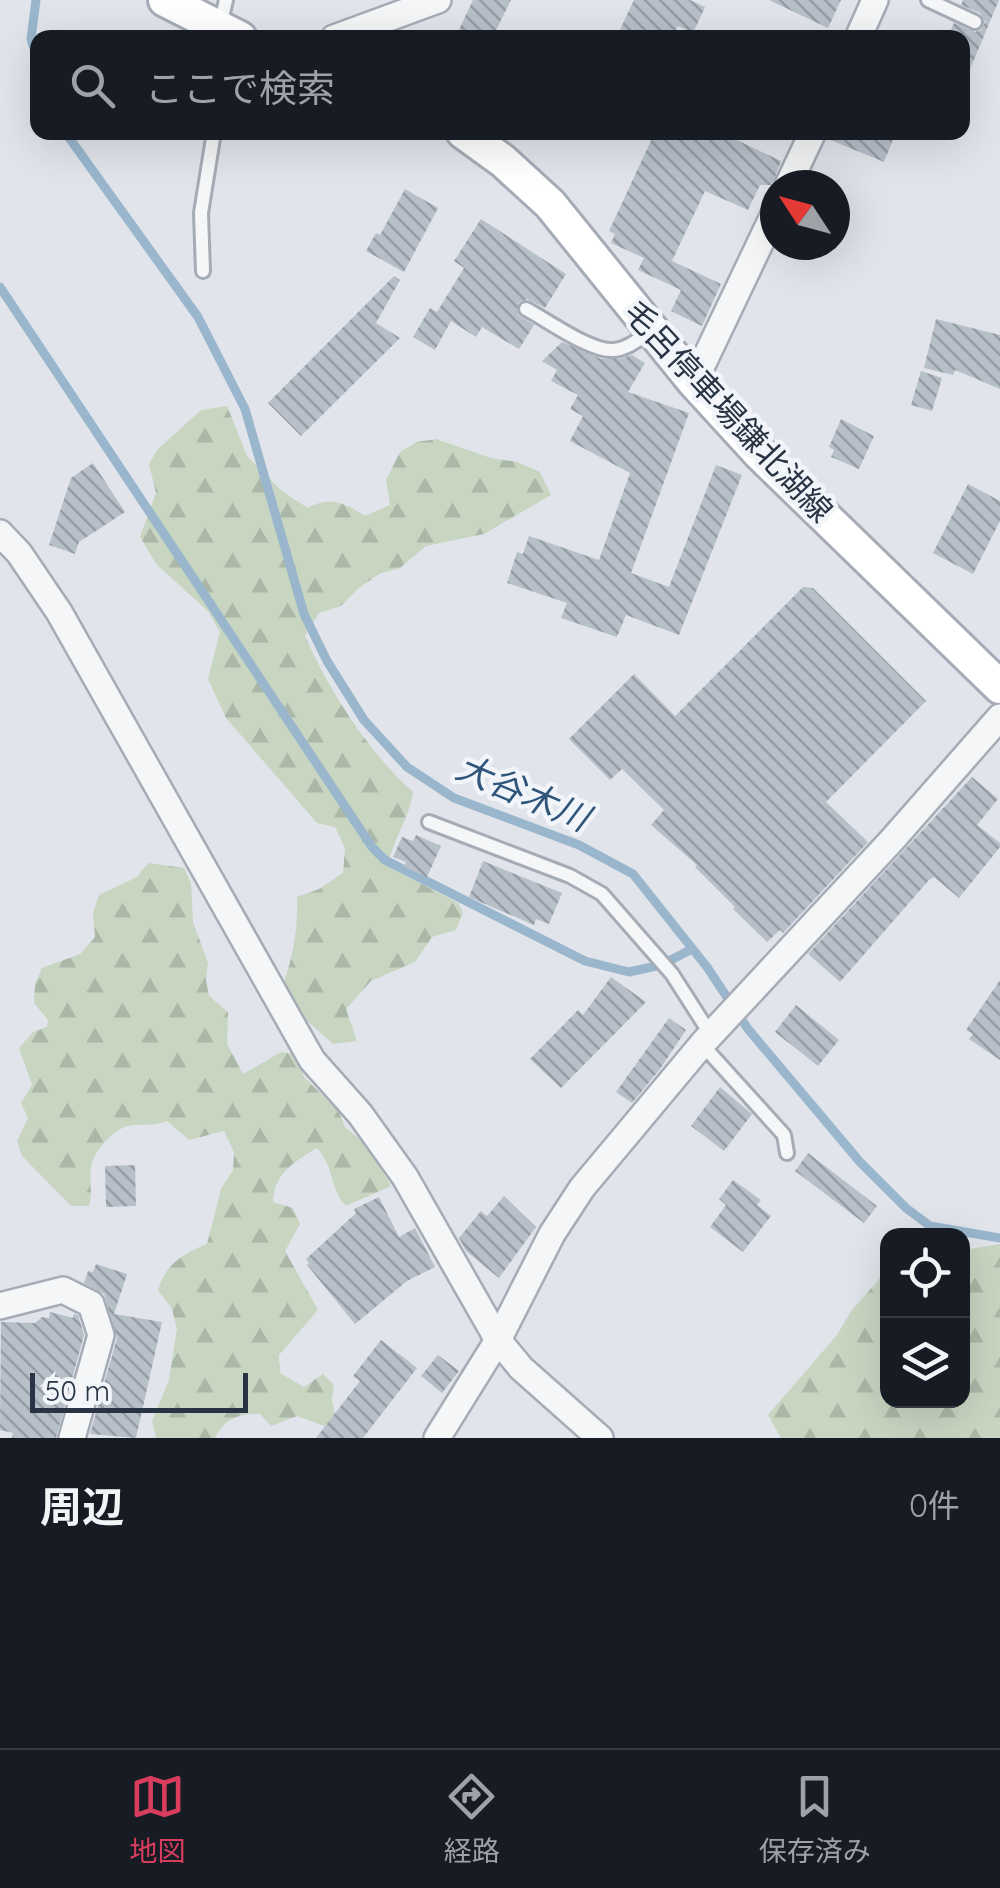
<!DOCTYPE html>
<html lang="ja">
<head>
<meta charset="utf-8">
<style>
	body { margin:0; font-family:Quicksand,"Noto Sans JP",sans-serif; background:#242831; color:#f1f3f6 }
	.controls { position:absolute; right:30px; bottom:30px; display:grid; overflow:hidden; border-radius:20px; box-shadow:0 10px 40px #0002 }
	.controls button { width:90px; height:90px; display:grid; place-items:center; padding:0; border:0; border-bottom:2px solid #363941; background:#171b24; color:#f1f3f6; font:50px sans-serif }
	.compass { position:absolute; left:760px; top:170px; width:90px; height:90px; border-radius:50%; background:#171b24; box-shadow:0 10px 40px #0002; rotate:306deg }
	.scale { position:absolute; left:30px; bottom:25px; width:218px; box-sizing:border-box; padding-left:10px; border:5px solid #283444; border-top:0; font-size:28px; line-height:35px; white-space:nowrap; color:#283444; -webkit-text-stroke:8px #f1f4f8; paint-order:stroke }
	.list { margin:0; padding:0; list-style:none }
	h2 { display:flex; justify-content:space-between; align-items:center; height:130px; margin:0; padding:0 40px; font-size:42px }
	h2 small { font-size:32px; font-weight:400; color:#9ea1a6 }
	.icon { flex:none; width:55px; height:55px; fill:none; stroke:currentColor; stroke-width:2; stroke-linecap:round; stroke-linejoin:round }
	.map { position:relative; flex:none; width:1000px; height:1438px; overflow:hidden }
	.search { position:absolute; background:#171b24; box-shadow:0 10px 40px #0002; left:30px; right:30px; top:30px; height:110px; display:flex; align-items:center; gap:25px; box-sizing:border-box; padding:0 35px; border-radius:20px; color:#9ea1a6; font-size:38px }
	.sheet { height:310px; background:#171b24 }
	nav { display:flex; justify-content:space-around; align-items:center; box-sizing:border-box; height:140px; border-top:2px solid #363941; background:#171b24; font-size:28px; color:#9ea1a6 }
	nav a { display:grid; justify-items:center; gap:5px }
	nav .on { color:#d83d5e }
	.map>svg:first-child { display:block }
	.forest { fill:url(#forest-firs) }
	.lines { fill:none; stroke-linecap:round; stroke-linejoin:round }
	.stream { stroke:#99b6cd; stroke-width:9 }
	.building { fill:url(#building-back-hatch) }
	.service-casing { stroke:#a6acb6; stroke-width:18 }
	.minor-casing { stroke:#a6acb6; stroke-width:30 }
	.secondary-casing { stroke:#a6acb6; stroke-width:38 }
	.service { stroke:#f4f6f8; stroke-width:12 }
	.minor { stroke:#f4f6f8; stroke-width:25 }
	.secondary { stroke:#fff; stroke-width:32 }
	.labels { text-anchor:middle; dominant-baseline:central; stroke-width:9; stroke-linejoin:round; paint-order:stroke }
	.street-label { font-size:32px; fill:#283444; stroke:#f1f4f8 }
	.water-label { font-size:35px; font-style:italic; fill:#2f557b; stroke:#f1f4f8 }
</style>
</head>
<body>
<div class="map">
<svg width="1000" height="1438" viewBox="0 0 1000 1438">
	<defs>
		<pattern id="forest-firs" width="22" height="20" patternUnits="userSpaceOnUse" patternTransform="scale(2.5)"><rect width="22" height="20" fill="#c7d5c1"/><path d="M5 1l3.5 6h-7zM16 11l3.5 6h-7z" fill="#abb7a7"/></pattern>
		<pattern id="building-back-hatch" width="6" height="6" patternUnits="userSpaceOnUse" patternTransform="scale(2.5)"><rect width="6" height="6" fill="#b7bfc9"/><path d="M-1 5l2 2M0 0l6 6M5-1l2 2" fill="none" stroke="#959ca5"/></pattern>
	</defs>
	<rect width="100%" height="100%" fill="#e1e5eb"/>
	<g class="forest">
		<path d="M227 406 247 456 283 492 308 508C329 496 346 503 365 516L390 505 386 480 400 452 417 442 436 439 491 458 517 462 540 472 551 495 484 534 426 546 400 568 379 574 359 588 341 606 319 613 305 636C331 694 366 749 413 792 409 819 393 839 388 866L458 903 463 912 456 930 432 937 415 962 371 981 346 1009 357 1041 333 1044 301 1015 284 982C294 953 298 927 297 897L319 889 343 873 345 848 335 827 317 823 226 718 208 679 220 632 208 611 157 565 140 537 156 493 149 464 157 450 201 410Z"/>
		<path d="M148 863 184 868 191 883 193 922 208 963 206 980 209 996 228 1012 227 1044 243 1074 281 1052 296 1054 304 1077 339 1112 345 1127 369 1147 391 1186 346 1206C329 1187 335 1168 317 1148 294 1162 274 1173 273 1202L293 1208 300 1224 285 1251 318 1310 279 1355 280 1373 304 1387 323 1374 334 1385 332 1400 337 1422 327 1427 297 1416 271 1426 260 1414C239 1413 224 1419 215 1438H156L152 1421 169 1380 177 1329 172 1309 158 1290C166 1264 182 1254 207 1244L221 1189 233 1170 234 1152 224 1131 189 1140 167 1121C151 1127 143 1123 128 1126 114 1129 94 1151 91 1166 89 1180 93 1191 89 1206H71L22 1156 17 1141 28 1118 21 1103 32 1085 19 1048 33 1032 47 1027 48 1020 34 1003 35 984 42 968 80 954 95 937 93 913 99 895 137 877Z"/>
		<polygon points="1000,1244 1000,1438 781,1438 768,1415 837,1335 851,1311 877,1282 887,1265 888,1400 962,1400 963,1250"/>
	</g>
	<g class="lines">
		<g class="stream">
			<polyline points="36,0 31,39 38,62"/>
			<polyline points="65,132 198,317 245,409 304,614 327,661 364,720 407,767 454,798 579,845 633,874 707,967 748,1029 860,1162 906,1208 930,1226 1000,1238"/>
			<polyline points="0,287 372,847 385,860 585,961 629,972 661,965 692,949"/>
		</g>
	</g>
	<g class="building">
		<polygon points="473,0 511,0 492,38 455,38"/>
		<polygon points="634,0 690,0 705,7 693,33 678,26 672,38 616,38"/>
		<polygon points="769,0 841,0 828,28"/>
		<polygon points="963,0 999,0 963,86 962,38 947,38 954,23 975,32 981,30 985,22 980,13 961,5"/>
		<polygon points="655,132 720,132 781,161 772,185 760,185 748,210 705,191 672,261 721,284 702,326 671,311 681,290 638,270 644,258 611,243 615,234 609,231"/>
		<polygon points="829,132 896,132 884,162 828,139"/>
		<polygon points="405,189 438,208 404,272 366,251 376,233 380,235"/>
		<polygon points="481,219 566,274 545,308 527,299 518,303 518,315 534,325 519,349 482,327 476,337 451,321 435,350 413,337 430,308 437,312 464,268 454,261"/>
		<polygon points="394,276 400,280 376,323 400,338 301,436 268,403"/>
		<polygon points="936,319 1000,335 1000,389 955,370 953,375 924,368"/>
		<polygon points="562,342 601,359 619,359 632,355 645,363 628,392 689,413 631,573 669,587 716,465 742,475 679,635 626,615 617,637 561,618 567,603 507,583 517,552 523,554 529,536 599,560 630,473 570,441 583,416 570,409 578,395 551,381 557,370 542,361"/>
		<polygon points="921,371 942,378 932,411 911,405"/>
		<polygon points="841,419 874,436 859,469 831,457 834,450 829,447"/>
		<polygon points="93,463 125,512 79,542 75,554 49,545 71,478"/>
		<polygon points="968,484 1000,501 1000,521 973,574 933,553"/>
		<polygon points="803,587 813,588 926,701 826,802 868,842 783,933 780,930 767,942 733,909 735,907 695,867 697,865 651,825 664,810 622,769 610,780 569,739 634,674 675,716"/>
		<polygon points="972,777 998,799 977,825 1000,843 1000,847 959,898 934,877 929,880 840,982 808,954"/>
		<polygon points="416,835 441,846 427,877 404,867 406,862 393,857 402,837 413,841"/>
		<polygon points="483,861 562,893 549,924 536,919 534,925 469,897"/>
		<polygon points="611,977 646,1002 561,1088 530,1059 578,1010 583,1015"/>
		<polygon points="1000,980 1000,1060 969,1039 973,1034 966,1030"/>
		<polygon points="796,1005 839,1040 818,1066 775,1032"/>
		<polygon points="669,1018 686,1030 660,1069 632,1103 616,1092"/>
		<polygon points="720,1087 752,1114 724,1151 691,1126"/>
		<polygon points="808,1153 877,1206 864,1223 795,1171"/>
		<polygon points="135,1165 136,1206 106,1207 105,1166"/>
		<polygon points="733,1180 761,1200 757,1205 771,1216 743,1252 710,1227 726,1205 719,1199"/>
		<polygon points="504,1196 536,1227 499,1278 466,1251 459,1238 481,1211 487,1216"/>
		<polygon points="379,1197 399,1237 415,1228 435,1267 407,1281 355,1324 307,1265 309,1263 306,1259 356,1213 354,1209"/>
		<polygon points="96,1264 127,1274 114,1314 162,1322 136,1438 90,1434 117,1338 104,1294 84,1283 88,1271 93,1272"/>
		<polygon points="50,1312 73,1318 74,1314 78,1315 84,1335 56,1438 12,1438 13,1433 0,1430 1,1322 35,1323 42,1317 49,1318"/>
		<polygon points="381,1340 417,1368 363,1438 316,1438 360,1381 353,1376"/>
		<polygon points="438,1355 459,1371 442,1393 421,1376"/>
	</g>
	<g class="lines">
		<defs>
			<g id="service">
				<polyline points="928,0 975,22"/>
				<polyline points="220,26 226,0"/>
				<polyline points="203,271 201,213 214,132"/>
				<path d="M526 309C547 320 591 352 613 350 626 350 638 339 649 333"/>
				<polyline points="429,822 570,876 602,894 672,974 711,1035"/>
				<polyline points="704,1042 708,1051 784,1135 787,1153"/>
			</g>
			<g id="minor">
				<polyline points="334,38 438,0"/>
				<polyline points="858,38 875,0"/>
				<polyline points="788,185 813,132"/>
				<polyline points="694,382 775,212"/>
				<polyline points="0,533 19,553 59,612 312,1060 360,1114 405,1177 498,1340 521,1368 600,1438"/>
				<polyline points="0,1306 63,1290 91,1304 101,1335 72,1438"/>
				<polyline points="437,1438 498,1340 552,1234 582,1188 704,1042 893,839 1000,717"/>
			</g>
			<g id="secondary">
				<polyline points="165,0 240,38"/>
				<polyline points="463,132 503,161 550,204 694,382 759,453 1000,687"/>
			</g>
		</defs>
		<use href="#service" class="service-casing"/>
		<use href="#minor" class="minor-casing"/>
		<use href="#secondary" class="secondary-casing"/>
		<use href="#service" class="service"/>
		<use href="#minor" class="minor"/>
		<use href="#secondary" class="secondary"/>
	</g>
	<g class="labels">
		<g class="street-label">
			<text transform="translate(729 411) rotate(47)">毛呂停車場鎌北湖線</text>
		</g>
		<g class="water-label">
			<text transform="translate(523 792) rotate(23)">大谷木川</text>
		</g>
	</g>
</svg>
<div class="controls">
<button><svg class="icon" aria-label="locate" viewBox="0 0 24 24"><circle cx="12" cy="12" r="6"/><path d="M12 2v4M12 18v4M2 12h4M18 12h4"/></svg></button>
<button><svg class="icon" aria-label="layers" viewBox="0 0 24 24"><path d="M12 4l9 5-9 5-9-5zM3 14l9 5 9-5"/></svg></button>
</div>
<svg class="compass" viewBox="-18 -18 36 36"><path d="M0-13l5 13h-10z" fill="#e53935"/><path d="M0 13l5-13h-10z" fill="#9ea1a6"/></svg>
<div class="scale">50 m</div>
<div class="search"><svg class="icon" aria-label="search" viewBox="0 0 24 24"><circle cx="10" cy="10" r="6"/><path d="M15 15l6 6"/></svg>ここで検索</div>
</div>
<section class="sheet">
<h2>周辺<small>0件</small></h2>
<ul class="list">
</ul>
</section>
<nav>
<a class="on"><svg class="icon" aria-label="map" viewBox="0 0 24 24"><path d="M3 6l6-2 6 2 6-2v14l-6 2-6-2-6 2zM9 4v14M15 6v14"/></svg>地図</a>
<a><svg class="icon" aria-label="directions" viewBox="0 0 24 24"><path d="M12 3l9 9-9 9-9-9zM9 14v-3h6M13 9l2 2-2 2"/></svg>経路</a>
<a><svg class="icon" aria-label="saved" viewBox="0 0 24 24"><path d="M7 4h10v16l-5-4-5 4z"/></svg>保存済み</a>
</nav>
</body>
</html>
